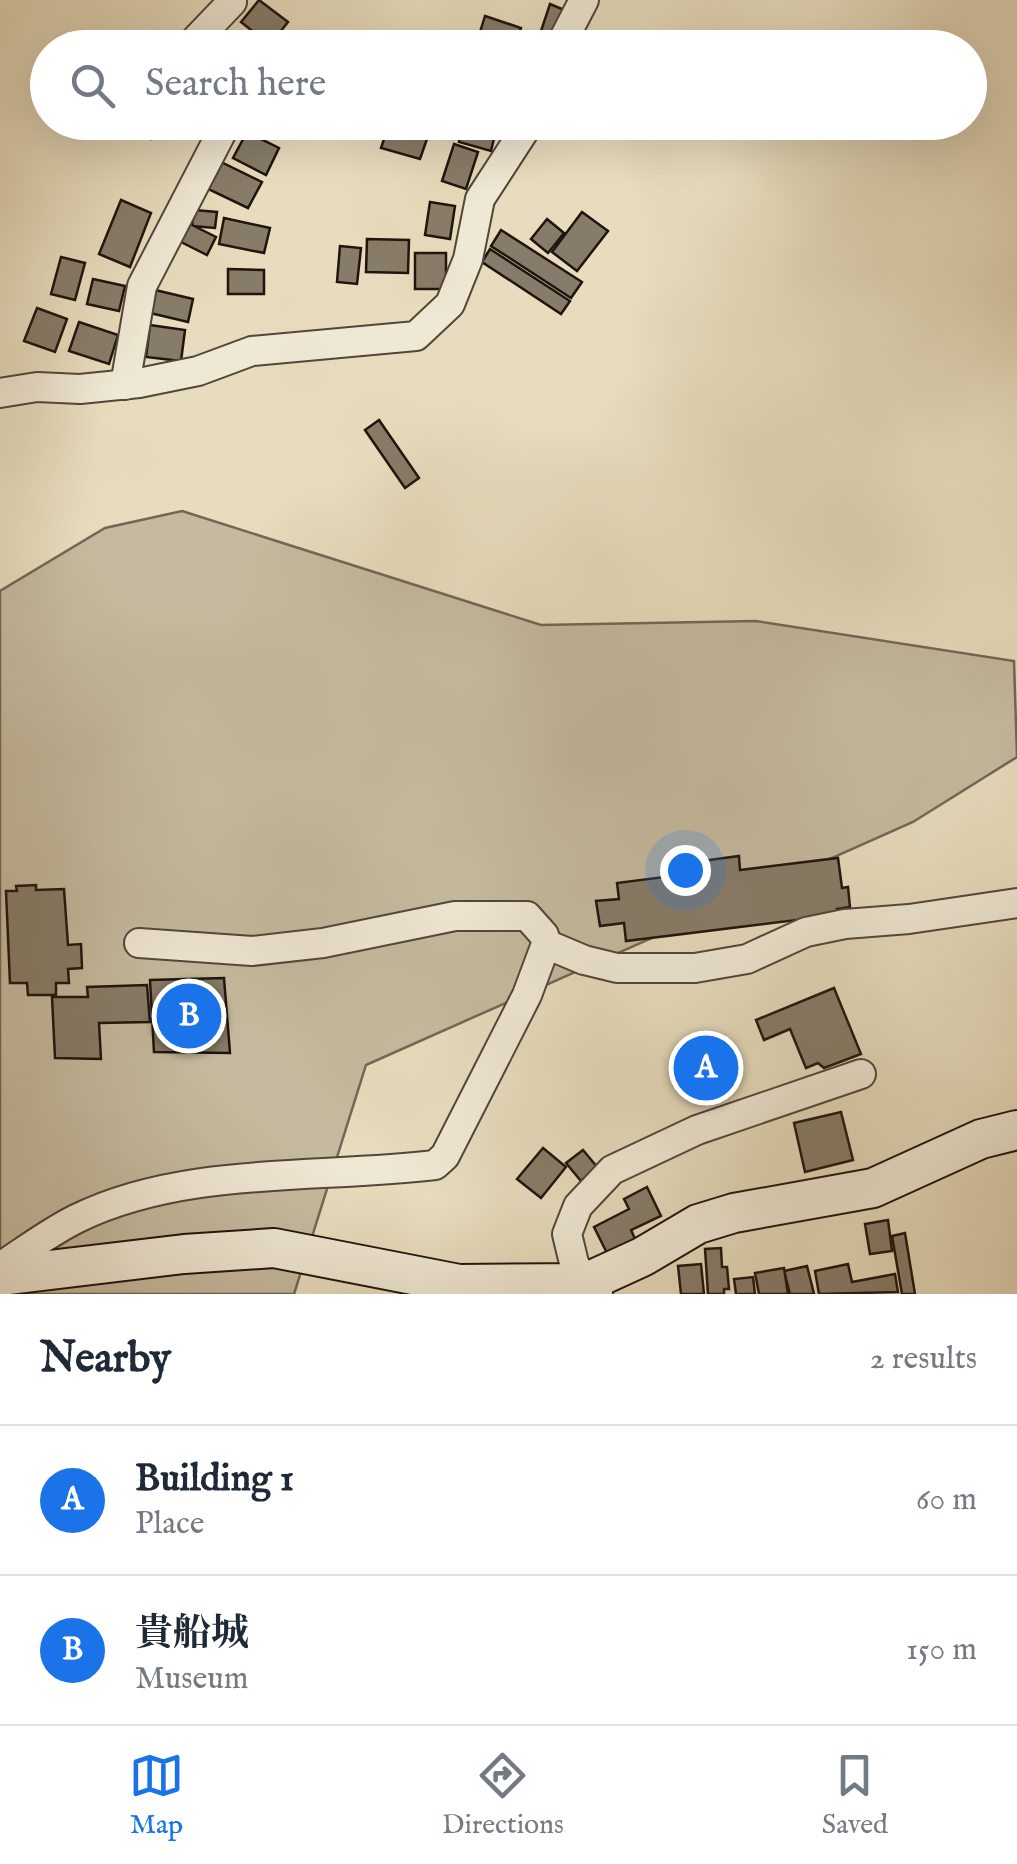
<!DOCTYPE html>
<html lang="en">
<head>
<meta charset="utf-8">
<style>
	body { margin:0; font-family:"IM FELL English","Noto Serif JP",serif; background:#f6f6f7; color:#1f2937 }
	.you { position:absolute; left:685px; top:870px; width:35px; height:35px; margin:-25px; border:8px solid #fff; border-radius:50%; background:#1a73e8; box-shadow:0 0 0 15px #1a73e833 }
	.badge { display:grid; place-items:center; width:65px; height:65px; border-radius:50%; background:#1a73e8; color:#fff; font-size:32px; font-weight:700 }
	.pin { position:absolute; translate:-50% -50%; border:5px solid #fff; box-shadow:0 2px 10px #0006 }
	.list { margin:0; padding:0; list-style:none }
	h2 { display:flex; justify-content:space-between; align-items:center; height:130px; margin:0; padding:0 40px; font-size:42px }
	h2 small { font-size:32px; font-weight:400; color:#747a83 }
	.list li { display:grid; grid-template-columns:65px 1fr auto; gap:30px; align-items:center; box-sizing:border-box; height:150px; padding:0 40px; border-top:2px solid #e0e1e3 }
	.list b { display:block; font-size:38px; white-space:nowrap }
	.list p { margin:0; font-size:32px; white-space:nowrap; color:#747a83 }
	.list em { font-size:32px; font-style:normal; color:#747a83 }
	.icon { flex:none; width:55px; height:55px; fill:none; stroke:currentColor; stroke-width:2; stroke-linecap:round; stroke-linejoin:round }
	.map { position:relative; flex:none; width:1017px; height:1294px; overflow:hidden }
	.search { position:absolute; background:#fff; box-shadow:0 10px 40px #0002; left:30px; right:30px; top:30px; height:110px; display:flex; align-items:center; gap:25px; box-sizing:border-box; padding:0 35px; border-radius:55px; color:#747a83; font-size:38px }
	.sheet { height:430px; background:#fff }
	nav { display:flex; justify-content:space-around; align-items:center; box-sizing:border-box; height:140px; border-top:2px solid #e0e1e3; background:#fff; font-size:28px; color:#747a83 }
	nav a { display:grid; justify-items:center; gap:5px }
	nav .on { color:#1a73e8 }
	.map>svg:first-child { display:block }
	.green { fill:#c5ba9f; stroke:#726756; stroke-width:2.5 }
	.building { fill:#877c69; stroke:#20140e; stroke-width:2.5 }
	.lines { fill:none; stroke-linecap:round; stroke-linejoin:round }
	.street-casing { stroke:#52463a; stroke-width:32 }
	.secondary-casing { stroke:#20140e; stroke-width:42 }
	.street { stroke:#efe8d4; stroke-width:28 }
	.secondary { stroke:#efe8d4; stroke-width:38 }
</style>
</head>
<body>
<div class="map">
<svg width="1017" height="1294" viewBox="0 0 1017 1294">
	<rect width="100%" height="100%" fill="#e7dcbd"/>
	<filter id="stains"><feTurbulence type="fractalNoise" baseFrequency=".002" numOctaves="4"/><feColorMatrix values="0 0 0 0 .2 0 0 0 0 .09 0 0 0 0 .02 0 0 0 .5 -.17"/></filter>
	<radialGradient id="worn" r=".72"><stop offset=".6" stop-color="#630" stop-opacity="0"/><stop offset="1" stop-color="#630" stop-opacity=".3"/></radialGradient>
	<polygon class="green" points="182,511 541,625 756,621 1014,661 1017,757 913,822 366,1065 294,1294 0,1294 0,591 105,528"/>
	<g class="building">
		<polygon points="259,0 288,22 270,45 241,22"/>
		<polygon points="550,4 569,12 559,38 541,31"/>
		<polygon points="485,16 521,28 514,48 475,48"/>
		<polygon points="130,122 164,122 151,139"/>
		<polygon points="464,122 498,122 491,151 459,142"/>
		<polygon points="389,124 428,136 420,159 381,148"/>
		<polygon points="247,132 279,148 266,175 233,158"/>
		<polygon points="454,144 478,152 466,189 442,181"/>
		<polygon points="219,161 262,182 248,208 206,188"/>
		<polygon points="121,200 151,213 130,267 99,254"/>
		<polygon points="430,202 455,206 450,239 425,235"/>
		<polygon points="194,210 217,212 215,228 192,226"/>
		<polygon points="582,212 608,231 577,271 552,252"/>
		<polygon points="224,218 270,228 264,253 219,244"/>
		<polygon points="547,219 564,233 548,253 531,239"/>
		<polygon points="188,223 216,237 207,255 179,241"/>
		<polygon points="501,230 582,282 571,298 491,246"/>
		<polygon points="367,239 409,240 408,273 366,272"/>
		<polygon points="340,246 361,248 357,284 337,282"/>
		<polygon points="490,249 570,301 561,314 482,262"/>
		<rect x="415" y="253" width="31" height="36"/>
		<polygon points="61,257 85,263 75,300 51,294"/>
		<polygon points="228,269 264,270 264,294 228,294"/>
		<polygon points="93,279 125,286 119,311 87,304"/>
		<polygon points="151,289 193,299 188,322 146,312"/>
		<polygon points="37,308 67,319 55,352 24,341"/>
		<polygon points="79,322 118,335 109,364 69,351"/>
		<polygon points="150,325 185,330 181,361 146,357"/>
		<polygon points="379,420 419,478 405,488 365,430"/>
		<polygon points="739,856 740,870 838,858 842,888 848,887 850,907 837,909 838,915 626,941 624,923 600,926 596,901 619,899 617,883 688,874 687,863"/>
		<polygon points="36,885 36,890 64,889 68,945 81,944 82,968 68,969 69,983 56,983 56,995 28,995 27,983 10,983 6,891 17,891 16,886"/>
		<polygon points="224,978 230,1053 154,1052 150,980"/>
		<polygon points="147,985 150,1022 99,1023 101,1059 55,1058 52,997 88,997 87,987"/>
		<polygon points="834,988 861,1054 824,1068 818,1063 806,1068 790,1029 764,1040 756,1020"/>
		<polygon points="720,1040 736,1075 687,1091 676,1062 702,1052 701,1049"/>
		<polygon points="841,1112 853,1160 805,1172 794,1123"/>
		<polygon points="543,1148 566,1167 541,1198 517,1179"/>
		<polygon points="583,1150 598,1168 581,1181 566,1163"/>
		<polygon points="647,1187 661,1216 631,1230 636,1241 608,1255 594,1227 629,1209 624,1199"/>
		<polygon points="888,1220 892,1251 870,1254 865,1224"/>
		<polygon points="905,1233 915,1294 902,1294 892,1236"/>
		<polygon points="721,1248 722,1267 727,1267 729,1289 724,1289 724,1294 708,1294 705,1249"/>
		<polygon points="701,1264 704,1294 681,1294 678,1266"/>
		<polygon points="848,1264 852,1282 895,1274 898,1292 819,1294 815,1271"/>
		<polygon points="807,1266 814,1294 790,1294 784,1271"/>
		<polygon points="784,1268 788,1294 759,1294 755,1273"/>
		<polygon points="753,1277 755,1294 736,1294 734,1279"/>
	</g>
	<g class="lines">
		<defs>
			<g id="street">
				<polyline points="188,48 232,2"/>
				<polyline points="559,48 584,0"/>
				<polyline points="125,385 142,286 227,122"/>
				<polyline points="0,393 37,387 80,389 139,383 198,371 252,351 416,336 450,304 468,259 480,199 530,122"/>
				<polyline points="546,944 584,960 617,968 695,968 747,959 806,932 845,924 909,919 1017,903"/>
				<path d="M0 1267C26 1250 51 1231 78 1218 185 1166 319 1179 435 1165L445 1156 527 995 546 944 544 935 527 916H455L323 943 252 951 139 943"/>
				<polyline points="598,1293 585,1283 574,1263 567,1234 578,1206 612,1170 697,1130 861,1074"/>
			</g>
			<polyline id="secondary" points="0,1276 184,1254 274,1248 459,1284 585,1283 642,1257 698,1224 734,1213 873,1188 981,1139 1017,1130"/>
		</defs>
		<use href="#street" class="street-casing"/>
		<use href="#secondary" class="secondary-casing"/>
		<use href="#street" class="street"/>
		<use href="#secondary" class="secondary"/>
	</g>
	<rect width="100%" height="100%" filter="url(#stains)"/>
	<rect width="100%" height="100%" fill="url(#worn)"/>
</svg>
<div class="you"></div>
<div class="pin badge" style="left:706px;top:1068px">A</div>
<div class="pin badge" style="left:189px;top:1016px">B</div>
<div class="search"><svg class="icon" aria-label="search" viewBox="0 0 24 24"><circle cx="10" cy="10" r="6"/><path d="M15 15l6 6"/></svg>Search here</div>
</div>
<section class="sheet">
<h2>Nearby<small>2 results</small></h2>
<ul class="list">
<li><span class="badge">A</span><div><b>Building 1</b><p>Place</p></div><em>60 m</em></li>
<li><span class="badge">B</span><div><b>貴船城</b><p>Museum</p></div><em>150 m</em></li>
</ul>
</section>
<nav>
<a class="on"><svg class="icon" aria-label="map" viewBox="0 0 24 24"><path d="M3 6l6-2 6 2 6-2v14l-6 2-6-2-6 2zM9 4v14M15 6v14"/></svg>Map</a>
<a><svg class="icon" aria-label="directions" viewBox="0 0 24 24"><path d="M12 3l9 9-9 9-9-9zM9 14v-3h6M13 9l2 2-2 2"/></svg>Directions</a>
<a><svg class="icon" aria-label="saved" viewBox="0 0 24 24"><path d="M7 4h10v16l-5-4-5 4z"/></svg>Saved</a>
</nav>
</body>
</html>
